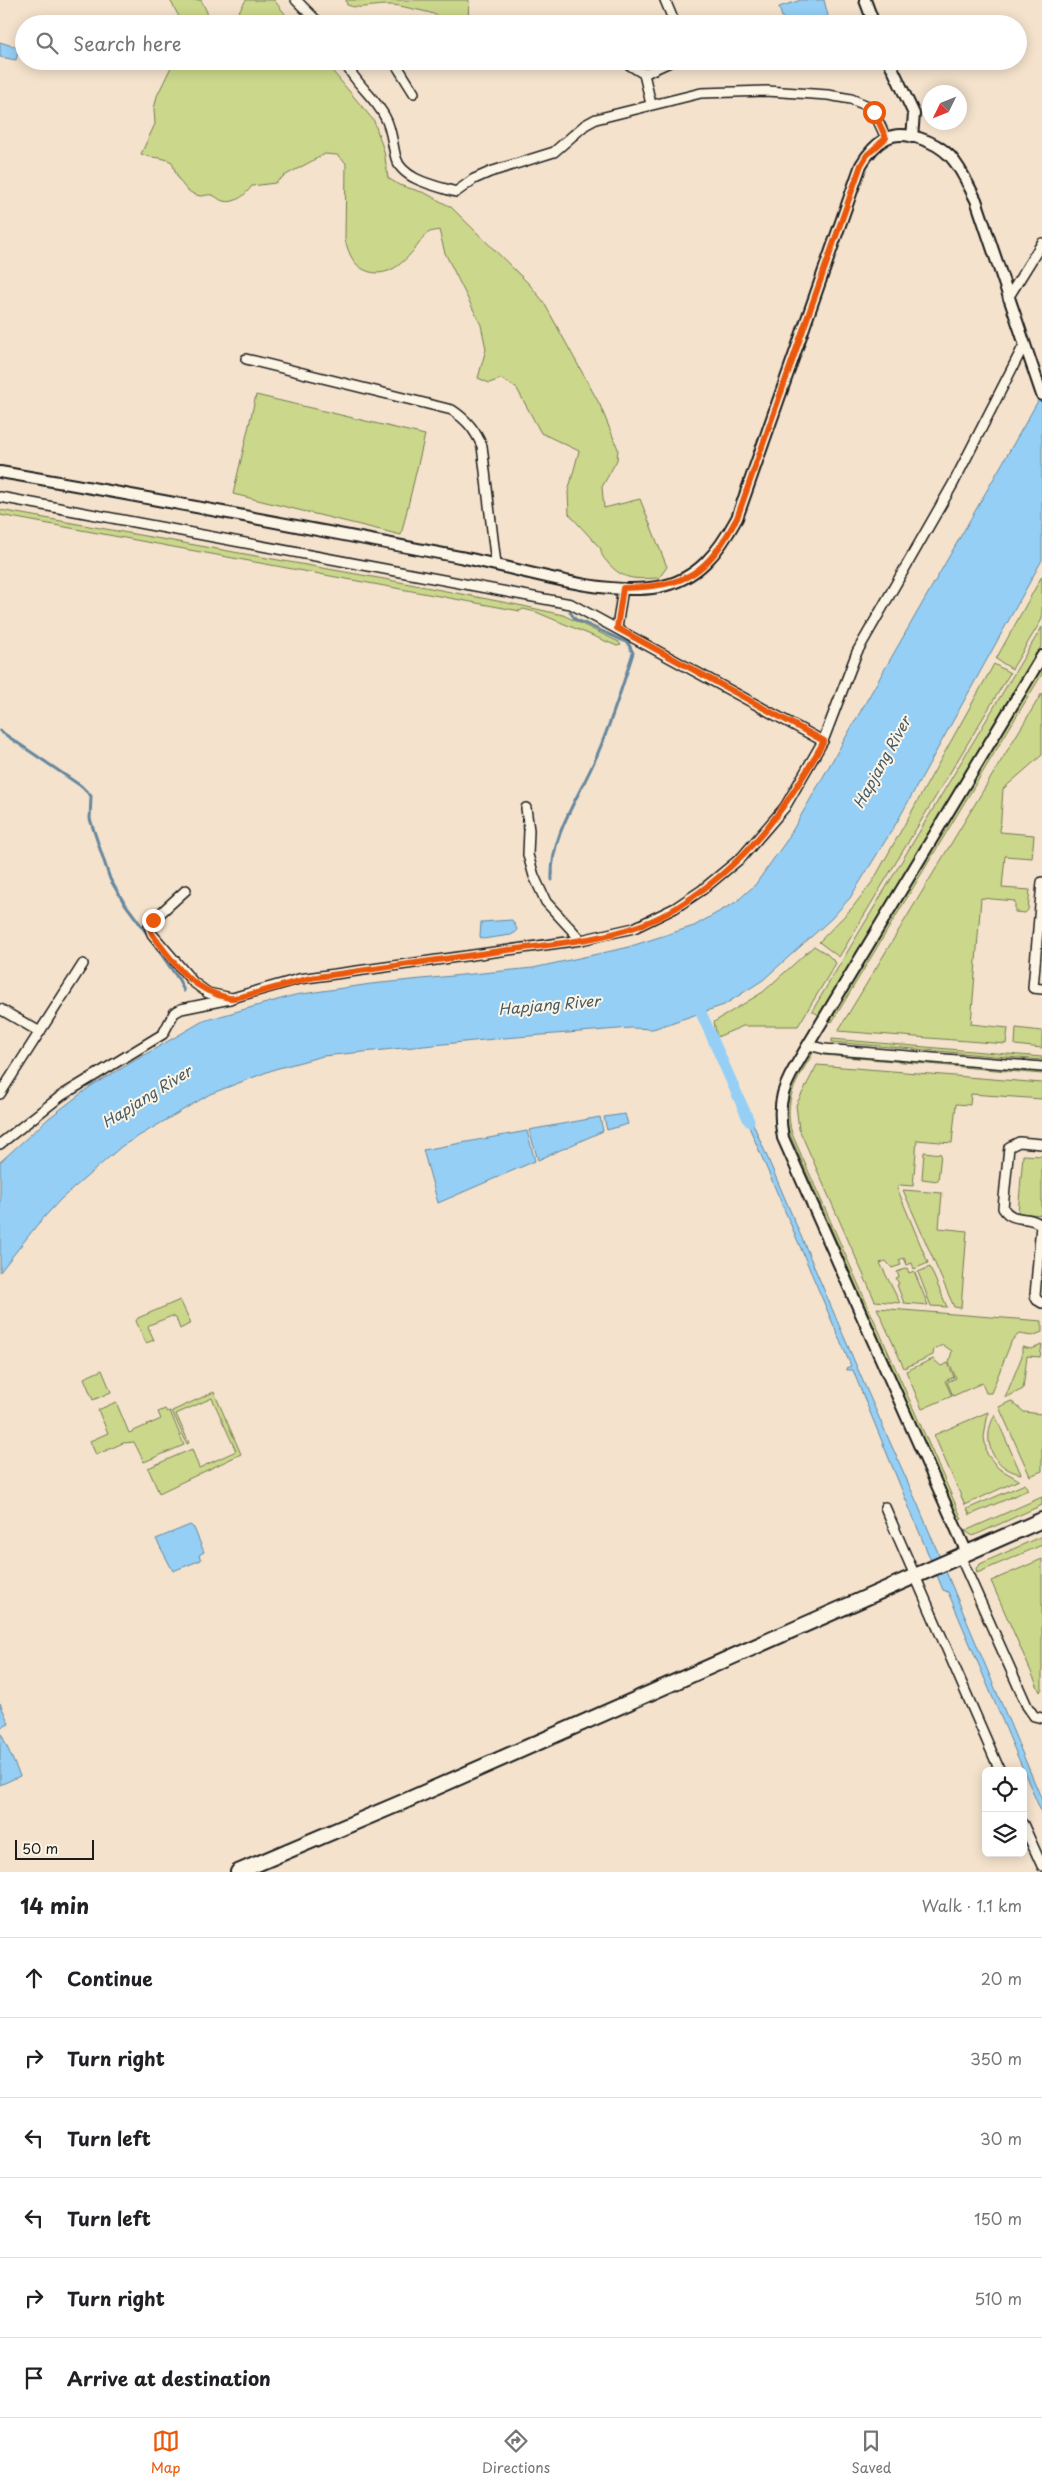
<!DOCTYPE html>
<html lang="en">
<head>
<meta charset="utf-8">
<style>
	body { margin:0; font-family:"Playpen Sans",sans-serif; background:#f2f2f2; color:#202124 }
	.controls { position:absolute; right:15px; bottom:15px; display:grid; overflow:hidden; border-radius:8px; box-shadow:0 2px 12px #0003 }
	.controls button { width:45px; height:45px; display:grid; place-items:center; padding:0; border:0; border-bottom:1px solid #e0e0e0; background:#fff; color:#202124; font:25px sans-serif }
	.compass { position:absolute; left:922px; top:85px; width:45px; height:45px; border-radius:50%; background:#fff; box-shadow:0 2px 12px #0003; rotate:227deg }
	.scale { position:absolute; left:15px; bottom:12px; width:79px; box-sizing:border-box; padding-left:5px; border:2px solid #1c1c1c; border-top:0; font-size:14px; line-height:18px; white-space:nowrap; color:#1c1c1c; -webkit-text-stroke:4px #fcf5e5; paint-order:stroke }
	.stop { position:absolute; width:15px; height:15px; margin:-11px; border:4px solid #ea580c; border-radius:50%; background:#fff }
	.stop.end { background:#ea580c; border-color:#fff; box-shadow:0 1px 5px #0008 }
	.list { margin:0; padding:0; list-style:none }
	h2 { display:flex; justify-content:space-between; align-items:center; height:65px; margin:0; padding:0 20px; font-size:21px }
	h2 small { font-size:16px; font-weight:400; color:#757577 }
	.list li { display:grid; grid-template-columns:32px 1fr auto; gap:15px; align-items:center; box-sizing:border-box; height:80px; padding:0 20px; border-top:1px solid #e0e0e0 }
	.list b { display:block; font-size:19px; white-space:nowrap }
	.list em { font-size:16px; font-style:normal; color:#757577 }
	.icon { flex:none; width:28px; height:28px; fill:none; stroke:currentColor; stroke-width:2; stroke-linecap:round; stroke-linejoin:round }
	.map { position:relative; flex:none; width:1042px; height:1872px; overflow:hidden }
	.search { position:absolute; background:#fff; box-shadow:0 2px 12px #0003; left:15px; right:15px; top:15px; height:55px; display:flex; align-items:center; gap:12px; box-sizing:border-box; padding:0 18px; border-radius:28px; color:#757577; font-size:19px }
	.sheet { height:545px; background:#fff }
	nav { display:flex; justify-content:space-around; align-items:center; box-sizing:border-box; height:70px; border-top:1px solid #e0e0e0; background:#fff; font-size:14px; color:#757577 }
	nav a { display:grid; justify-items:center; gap:2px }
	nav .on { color:#ea580c }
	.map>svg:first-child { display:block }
	.green { fill:#cbd78b; stroke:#747a54 }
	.water { fill:#95cff5; stroke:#65879e }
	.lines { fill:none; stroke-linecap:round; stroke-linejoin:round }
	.stream { stroke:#65879e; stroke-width:3 }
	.canal { stroke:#95cff5; stroke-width:11 }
	.minor-casing { stroke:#1c1c1c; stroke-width:12 }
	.tertiary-casing { stroke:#1c1c1c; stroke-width:14 }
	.primary-casing { stroke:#1c1c1c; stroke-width:18 }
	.minor { stroke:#fcf5e5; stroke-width:9 }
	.tertiary { stroke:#fcf5e5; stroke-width:10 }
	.primary { stroke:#fcf5e5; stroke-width:14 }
	.route { stroke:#ea580c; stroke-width:6 }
	.labels { text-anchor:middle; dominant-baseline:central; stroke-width:4; stroke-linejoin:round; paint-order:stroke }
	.water-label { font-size:15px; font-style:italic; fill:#465b68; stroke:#fcf5e5 }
</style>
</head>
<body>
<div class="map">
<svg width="1042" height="1872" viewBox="0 0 1042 1872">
	<rect width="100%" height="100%" fill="#f4e2cc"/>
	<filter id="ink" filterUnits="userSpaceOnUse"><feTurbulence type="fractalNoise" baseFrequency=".02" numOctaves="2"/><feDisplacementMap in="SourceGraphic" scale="10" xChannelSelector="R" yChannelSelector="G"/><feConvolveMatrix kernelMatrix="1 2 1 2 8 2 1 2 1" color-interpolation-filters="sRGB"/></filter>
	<g filter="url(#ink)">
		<g class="green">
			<polygon points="170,0 201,0 207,12 208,24 183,24"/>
			<polygon points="246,0 274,0 293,24 231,24"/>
			<path d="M346 0H469L468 20C452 26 442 16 427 12 418 10 409 8 400 6 380 2 362 11 347 5Z"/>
			<path d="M174 61H324L374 121 384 151 388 178 399 185 425 193 451 207 529 284 543 301 600 405 618 449 617 460 602 487 604 508 640 499 667 567 659 578C636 579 624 581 608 563 604 558 601 556 601 549L569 514 568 492 579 451 541 433 516 387 501 379 489 383 478 378 486 349 481 325 445 253 439 230C436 231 431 231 428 233 424 235 421 241 418 245 406 260 391 277 370 272 354 268 349 254 345 240L346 163 337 155 325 154 284 176 275 183 252 186C245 195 236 204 223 201 219 200 216 196 212 195 209 194 204 196 201 196 184 194 176 176 172 162 161 156 152 159 141 154L155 124 154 109 157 96Z"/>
			<polygon points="256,395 425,435 401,535 233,494"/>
			<polygon points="0,510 384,579 523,606 563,615 619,642 621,645 617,646 536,612 523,609 520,611 0,515"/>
			<polygon points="1042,576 1042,619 1012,669 996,659"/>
			<polygon points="1042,627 1042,645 819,1015 812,1011"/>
			<polygon points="994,664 1010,673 839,957 819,942 852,908 873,881"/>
			<polygon points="1042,668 1042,674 832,1022 830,1021"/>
			<polygon points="1042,693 1042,755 1003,789 1000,832 1034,835 1032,858 1005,856 1002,888 1030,890 1028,910 1025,913 1015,912 1015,901 981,898 971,1024 1008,1028 1006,1044 838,1031"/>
			<polygon points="814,946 827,954 836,963 798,1026 743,1026 717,1037 714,1022 763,992"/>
			<polygon points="1016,1028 1042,1031 1042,1048 1015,1045"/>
			<polygon points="832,1039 1042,1057 1042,1060 832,1042"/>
			<path d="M813 1053C796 1082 783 1099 792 1134L962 1519 959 1520 790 1135C781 1104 792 1084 808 1057Z"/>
			<polygon points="824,1053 1042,1072 1042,1074 823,1055"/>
			<polygon points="817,1065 1042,1083 1042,1099 971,1094 970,1105 956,1104 952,1143 917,1140 913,1186 900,1185 897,1188 928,1263 914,1269 912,1263 907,1265 904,1258 899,1260 901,1265 892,1268 886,1261 880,1263 900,1303 875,1301 799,1129 796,1105"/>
			<polygon points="924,1152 941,1154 938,1181 922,1179"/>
			<polygon points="1023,1155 1042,1156 1042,1215 1018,1213"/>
			<polygon points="903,1190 942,1193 939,1228 967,1231 961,1308 954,1307"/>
			<polygon points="930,1267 947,1307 931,1306 918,1272"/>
			<polygon points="907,1268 909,1273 914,1271 928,1305 904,1303 897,1285 899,1284 896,1278 899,1277 897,1272"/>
			<polygon points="180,1300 191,1323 180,1329 176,1318 172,1316 149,1325 148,1327 154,1340 146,1343 136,1321 138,1318"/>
			<polygon points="877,1308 1042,1321 1042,1332 1032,1336 1019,1334 1012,1340 991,1393 986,1393 982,1383 953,1396 947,1382 956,1378 949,1362 952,1351 943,1345 934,1349 933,1355 904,1368"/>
			<polygon points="1042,1345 1040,1357 1027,1356 1023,1389 1005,1398 1022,1356 1022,1347 1031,1349"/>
			<polygon points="933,1359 941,1366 948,1363 954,1377 945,1381 952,1396 922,1409 906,1371"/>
			<polygon points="102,1370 111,1392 93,1400 84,1378"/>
			<polygon points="214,1392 241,1454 159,1493 148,1468 192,1449 199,1468 236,1451 212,1398 176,1414 189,1443 187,1444 172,1411"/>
			<polygon points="1011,1401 1024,1412 1042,1414 1042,1471 1030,1476 999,1407"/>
			<polygon points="116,1402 129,1433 161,1419 158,1412 165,1409 167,1412 170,1411 184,1445 144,1462 134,1442 123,1443 96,1455 90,1441 108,1433 98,1410"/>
			<polygon points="988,1412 984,1437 987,1454 998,1468 1019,1480 965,1505 934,1435"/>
			<path d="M995 1415 1021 1474C993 1469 980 1440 995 1415Z"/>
			<polygon points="1025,1484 1028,1490 970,1515 967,1509"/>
			<polygon points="1042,1497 1042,1505 973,1536 965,1531"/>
			<polygon points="1042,1536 1042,1545 977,1573 976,1568 980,1564"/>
			<polygon points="1042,1559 1042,1688 1040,1692 991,1581"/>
		</g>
		<g class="water">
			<polygon points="801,0 824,0 830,24 784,24 779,7"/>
			<polygon points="0,42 19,48 16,60 0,57"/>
			<polygon points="1042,394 1042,560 897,822 850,898 831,919 763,980 724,1005 653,1029 631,1028 504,1038 323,1056 275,1069 210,1094 122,1146 61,1199 37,1225 0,1272 0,1162 49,1118 91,1086 203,1021 295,995 371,984 533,968 625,948 694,926 736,902 755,885 787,840"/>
			<polygon points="512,920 517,929 516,932 511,935 483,939 480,937 481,922"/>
			<polygon points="745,1105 865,1386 918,1505 1042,1800 1042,1814 948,1592 943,1590 856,1378 853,1370 847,1370 846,1368 851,1366 741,1108"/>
			<polygon points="625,1114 628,1124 607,1130 604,1117"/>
			<polygon points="600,1117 603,1131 538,1160 529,1130"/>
			<polygon points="527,1131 535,1161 438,1203 423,1150"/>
			<polygon points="190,1525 194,1528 204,1552 199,1555 201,1560 173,1571 156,1539"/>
			<polygon points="0,1703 9,1724 0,1728"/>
			<polygon points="0,1731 20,1776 0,1785"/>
		</g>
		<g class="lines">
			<g class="stream">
				<polyline points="0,731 81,786 91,796 90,819 110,879 123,901 149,936"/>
				<path d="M552 880C550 837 577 800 594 762 610 727 621 690 633 653L628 643 575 619 570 612"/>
				<polyline points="152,941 179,980 184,991"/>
			</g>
			<polyline class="canal" points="695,999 749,1121"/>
			<defs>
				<g id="minor">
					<polyline points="296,0 320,24"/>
					<polyline points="665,0 675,24"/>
					<path d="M344 61C355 84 375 97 385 117 392 129 392 144 396 158 402 180 437 186 456 192L474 179 490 172 554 152 585 125 596 119 701 93 767 91 828 95 851 99 868 106 874 112 886 138"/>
					<polyline points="394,61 414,93"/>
					<polyline points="623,61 644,74 651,104"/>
					<polyline points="644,74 672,61"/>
					<polyline points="1008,298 1042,243"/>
					<path d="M246 359 452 410C467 420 475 430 482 446L496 564"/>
					<polyline points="0,497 571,604 823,741"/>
					<polyline points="617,628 623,588"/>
					<polyline points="526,808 529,830 528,855 534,876 546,902 581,940"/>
					<polyline points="1042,882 1033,988 1042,989"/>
					<polyline points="186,890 153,920 149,926 152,934 193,982 208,993 232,998 299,979 581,940 634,928 675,908 702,890 742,857 785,807 823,741 857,652 953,484 1024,345"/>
					<polyline points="0,1009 40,1032"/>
					<polyline points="808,1045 824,1049 1042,1067"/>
					<polyline points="0,1094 83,964"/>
					<polyline points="0,1144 61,1096 163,1034 174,1013 181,1009 230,999"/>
					<path d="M1042 1144 1019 1142 1009 1147 1003 1208C1013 1224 1028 1214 1041 1225L1035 1296 1037 1300 1042 1303"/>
					<polyline points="885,1507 1000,1771"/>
					<polyline points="960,1556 1027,1706 1034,1716 1042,1718"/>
					<polyline points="1023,1824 1042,1866"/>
				</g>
				<g id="tertiary">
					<polyline points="865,0 874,24"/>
					<polyline points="889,61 914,114 912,137"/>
					<path d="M0 472C156 498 310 529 465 558 522 569 602 597 658 587 698 580 719 551 737 518L861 165C867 155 875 145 885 139 904 128 936 142 950 156 962 169 968 185 976 200L1042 395"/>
					<path d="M967 1553 783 1138C775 1093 787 1082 808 1045L1042 656"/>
				</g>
				<polyline id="primary" points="238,1872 403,1802 1042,1520"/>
			</defs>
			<use href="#minor" class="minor-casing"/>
			<use href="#tertiary" class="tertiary-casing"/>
			<use href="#primary" class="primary-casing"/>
			<use href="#minor" class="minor"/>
			<use href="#tertiary" class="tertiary"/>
			<use href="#primary" class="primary"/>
		</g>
	</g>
	<g class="lines" filter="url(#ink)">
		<path class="route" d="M153 920 149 926 152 934C175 964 190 990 229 998 240 1000 299 979 317 977 378 968 440 960 501 951 559 943 625 940 676 908 745 865 785 811 824 741L617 628 623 588C688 586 706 575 737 518L861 165 867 155 886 138 874 112"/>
	</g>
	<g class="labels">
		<g class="water-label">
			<text transform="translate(881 762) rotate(-61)">Hapjang River</text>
			<text transform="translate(549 1004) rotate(-5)">Hapjang River</text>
			<text transform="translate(146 1096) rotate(-32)">Hapjang River</text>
		</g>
	</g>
</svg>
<div class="controls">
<button><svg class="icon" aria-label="locate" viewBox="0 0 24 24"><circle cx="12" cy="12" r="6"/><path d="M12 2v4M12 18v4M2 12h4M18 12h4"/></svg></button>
<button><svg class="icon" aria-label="layers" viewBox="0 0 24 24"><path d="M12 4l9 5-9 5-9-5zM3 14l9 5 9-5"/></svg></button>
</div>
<svg class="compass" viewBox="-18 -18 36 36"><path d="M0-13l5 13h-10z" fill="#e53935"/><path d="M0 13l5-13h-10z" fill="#757577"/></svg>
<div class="scale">50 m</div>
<div class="stop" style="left:874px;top:112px"></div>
<div class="stop end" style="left:153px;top:920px"></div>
<div class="search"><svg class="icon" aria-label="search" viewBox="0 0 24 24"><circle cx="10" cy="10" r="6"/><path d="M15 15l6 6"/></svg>Search here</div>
</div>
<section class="sheet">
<h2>14 min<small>Walk · 1.1 km</small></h2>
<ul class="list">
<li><svg class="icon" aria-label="ahead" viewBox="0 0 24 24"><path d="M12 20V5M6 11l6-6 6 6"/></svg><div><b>Continue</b></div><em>20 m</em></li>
<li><svg class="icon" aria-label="right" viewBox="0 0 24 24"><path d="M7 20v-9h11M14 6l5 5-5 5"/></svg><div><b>Turn right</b></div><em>350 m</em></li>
<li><svg class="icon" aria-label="left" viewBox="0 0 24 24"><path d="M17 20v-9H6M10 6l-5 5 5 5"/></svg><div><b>Turn left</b></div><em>30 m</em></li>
<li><svg class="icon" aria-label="left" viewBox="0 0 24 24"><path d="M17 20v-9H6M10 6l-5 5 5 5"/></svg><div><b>Turn left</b></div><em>150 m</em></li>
<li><svg class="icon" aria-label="right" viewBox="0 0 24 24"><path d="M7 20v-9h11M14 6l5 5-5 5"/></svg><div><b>Turn right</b></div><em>510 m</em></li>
<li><svg class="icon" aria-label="arrive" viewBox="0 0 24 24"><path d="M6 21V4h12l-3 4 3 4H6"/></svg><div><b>Arrive at destination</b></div></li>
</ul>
</section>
<nav>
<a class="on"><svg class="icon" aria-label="map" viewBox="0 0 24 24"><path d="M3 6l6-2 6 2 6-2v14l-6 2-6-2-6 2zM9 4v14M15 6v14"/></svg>Map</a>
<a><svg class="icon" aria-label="directions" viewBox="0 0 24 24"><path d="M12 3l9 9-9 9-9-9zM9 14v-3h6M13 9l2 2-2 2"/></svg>Directions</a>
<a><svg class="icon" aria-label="saved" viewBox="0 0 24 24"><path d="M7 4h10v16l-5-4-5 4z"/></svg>Saved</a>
</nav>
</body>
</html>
